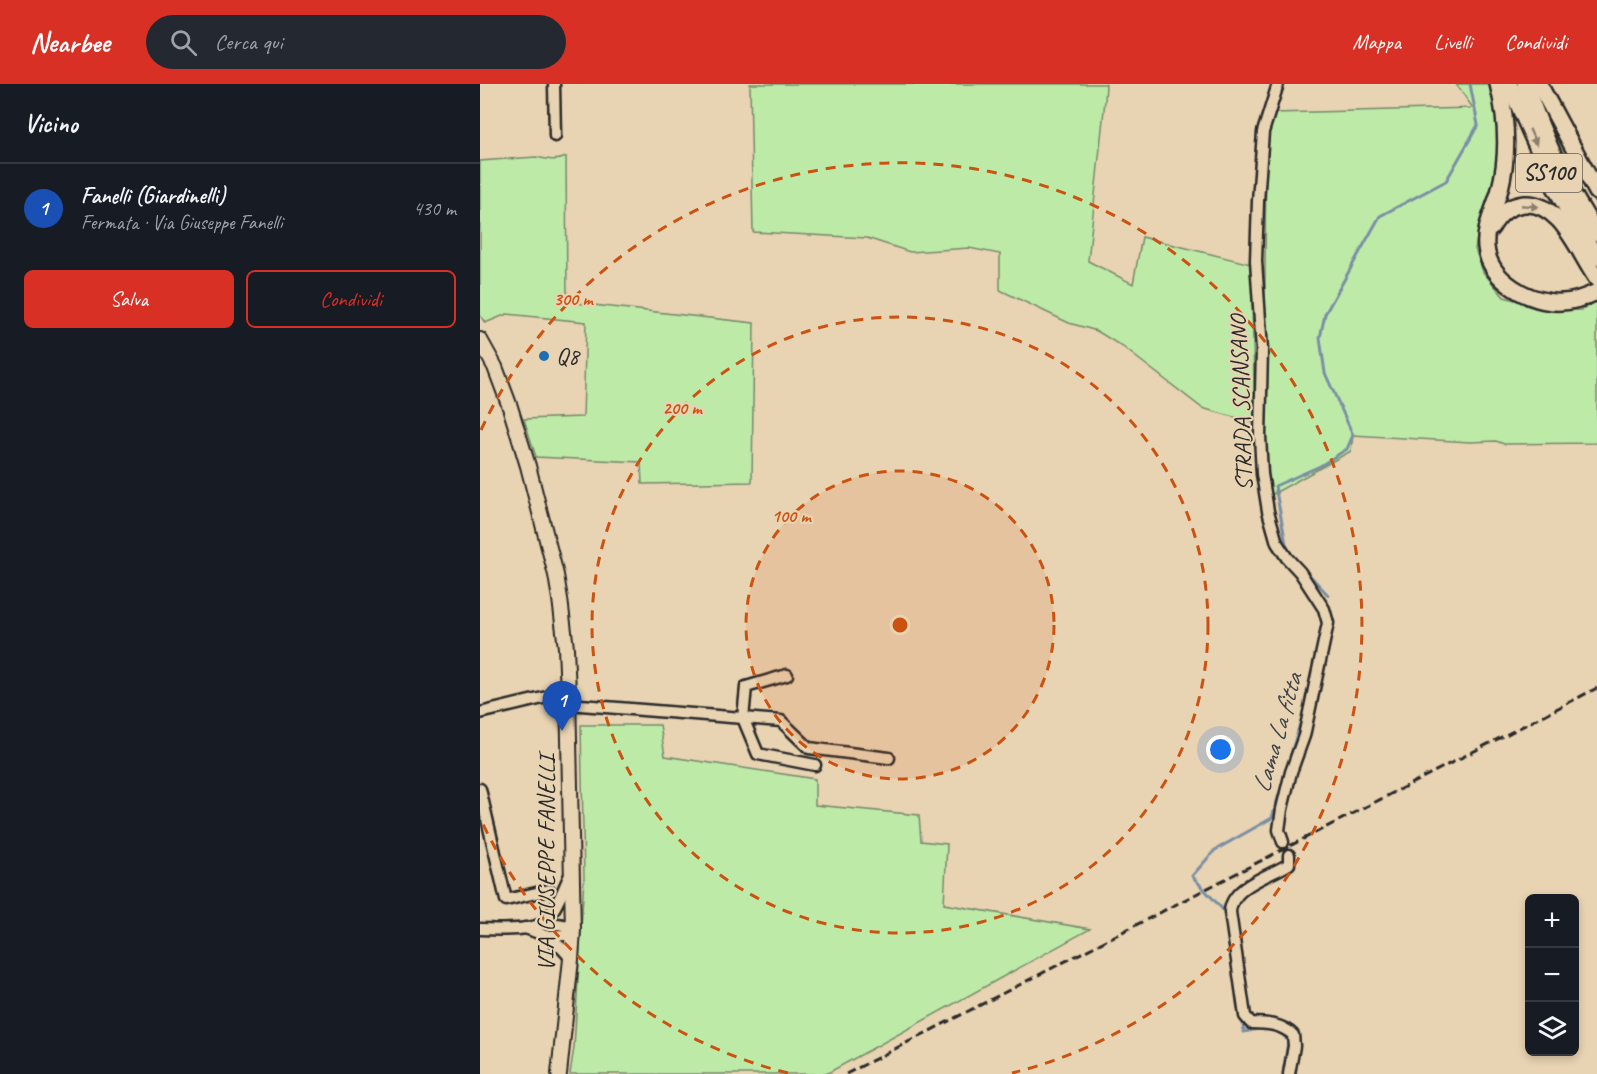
<!DOCTYPE html>
<html lang="it">
<head>
<meta charset="utf-8">
<style>
	body { margin:0; font-family:Caveat,sans-serif; background:#242831; color:#f1f3f6 }
	.controls { position:absolute; right:18px; bottom:18px; display:grid; overflow:hidden; border-radius:9px; box-shadow:0 3px 9px #0003 }
	.controls button { width:54px; height:54px; display:grid; place-items:center; padding:0; border:0; border-bottom:2px solid #363941; background:#171b24; color:#f1f3f6; font:30px sans-serif }
	.you { position:absolute; left:741px; top:666px; width:21px; height:21px; margin:-15px; border:4px solid #fff; border-radius:50%; background:#1a73e8; box-shadow:0 0 0 9px #1a73e833 }
	.badge { display:grid; place-items:center; width:39px; height:39px; border-radius:50%; background:#d93025; color:#fff; font-size:20px; font-weight:700 }
	.pin { position:absolute; translate:-50% -50px; filter:drop-shadow(0 2px 3px #0008) }
	.pin::after { content:''; position:absolute; top:32px; width:21px; height:18px; background:inherit; clip-path:polygon(0 0,100% 0,50% 100%) }
	.list { margin:0; padding:0; list-style:none }
	h2 { display:flex; justify-content:space-between; align-items:center; height:78px; margin:0; padding:0 24px; font-size:26px }
	h2 small { font-size:20px; font-weight:400; color:#9ea1a6 }
	.list li { display:grid; grid-template-columns:39px 1fr auto; gap:18px; align-items:center; box-sizing:border-box; height:90px; padding:0 24px; border-top:2px solid #363941 }
	.list b { display:block; font-size:22px; white-space:nowrap }
	.list p { margin:0; font-size:20px; white-space:nowrap; color:#9ea1a6 }
	.list em { font-size:20px; font-style:normal; color:#9ea1a6 }
	.actions { display:flex; gap:12px; padding:18px 24px }
	.actions a { flex:1; padding:14px 0; border:2px solid #d93025; border-radius:9px; text-align:center; font-size:21px; color:#d93025 }
	.actions .main { background:#d93025; color:#fff }
	.icon { flex:none; width:33px; height:33px; fill:none; stroke:currentColor; stroke-width:2; stroke-linecap:round; stroke-linejoin:round }
	.map { position:relative; flex:none; width:1117px; height:990px; overflow:hidden }
	header { display:flex; align-items:center; gap:36px; box-sizing:border-box; height:84px; padding:0 30px; background:#d93025; color:#fff }
	header strong { font-size:28px }
	nav { display:flex; gap:33px; margin-inline-start:auto; font-size:21px }
	.search { width:420px; height:54px; background:#242831; display:flex; align-items:center; gap:15px; box-sizing:border-box; padding:0 21px; border-radius:33px; color:#9ea1a6; font-size:22px }
	main { display:flex }
	aside { flex:1; background:#171b24 }
	.map>svg:first-child { display:block }
	.green { fill:#beeaa8; stroke:#748a6a; stroke-width:1.5 }
	.lines { fill:none; stroke-linecap:round; stroke-linejoin:round }
	.stream { stroke:#7a8fa5; stroke-width:3 }
	.minor-casing { stroke:#2b2b2b; stroke-width:15 }
	.major-casing { stroke:#2b2b2b; stroke-width:18 }
	.highway-casing { stroke:#2b2b2b; stroke-width:20 }
	.minor { stroke:#e8d3b2; stroke-width:10 }
	.major { stroke:#e8d3b2; stroke-width:14 }
	.highway { stroke:#e8d3b2; stroke-width:15 }
	.rail { stroke:#2b2b2b; stroke-width:3; stroke-dasharray:9 4.5; stroke-linecap:butt }
	.oneway { fill:#8a7f6e }
	.ring { fill:none; stroke:#cc5211; stroke-width:3; stroke-dasharray:10 8 }
	.poi-dot { fill:#1f6fb2; stroke:#e8d3b2; stroke-width:2 }
	.labels { text-anchor:middle; dominant-baseline:central; stroke-width:4.5; stroke-linejoin:round; paint-order:stroke }
	.shield { fill:#e8d3b2; stroke:#645d54; stroke-width:1.5 }
	.shield-label { font-size:22px; font-weight:bold; fill:#2b2b2b }
	.poi-label { font-size:24px; fill:#2b2b2b; stroke:#e8d3b2; text-anchor:start }
	.street-label { font-size:24px; fill:#2b2b2b; stroke:#e8d3b2 }
	.water-label { font-size:26px; font-style:italic; fill:#3f4449; stroke:#e8d3b2 }
	.centre { fill:#cc5211; stroke:#e8d3b2; stroke-width:3 }
	.ring-label { font-size:18px; text-anchor:middle; font-weight:bold; fill:#cc5211; stroke:#e8d3b2; stroke-width:4.5; stroke-linejoin:round; paint-order:stroke }
</style>
</head>
<body>
<header>
<strong>Nearbee</strong>
<div class="search"><svg class="icon" aria-label="search" viewBox="0 0 24 24"><circle cx="10" cy="10" r="6"/><path d="M15 15l6 6"/></svg>Cerca qui</div>
<nav><a>Mappa</a><a>Livelli</a><a>Condividi</a></nav>
</header>
<main>
<aside>
<h2>Vicino<small></small></h2>
<ul class="list">
<li><span class="badge" style="background:#1a4fb4">1</span><div><b>Fanelli (Giardinelli)</b><p>Fermata · Via Giuseppe Fanelli</p></div><em>430 m</em></li>
</ul>
<div class="actions"><a class="main">Salva</a><a>Condividi</a></div>
</aside>
<div class="map">
<svg width="1117" height="990" viewBox="0 0 1117 990">
	<rect width="100%" height="100%" fill="#e8d3b2"/>
	<filter id="ink" filterUnits="userSpaceOnUse"><feTurbulence type="fractalNoise" baseFrequency=".0167" numOctaves="2"/><feDisplacementMap in="SourceGraphic" scale="12" xChannelSelector="R" yChannelSelector="G"/><feConvolveMatrix kernelMatrix="1 2 1 2 8 2 1 2 1" color-interpolation-filters="sRGB"/></filter>
	<g filter="url(#ink)">
		<g class="green">
			<polygon points="270,0 626,0 625,16 608,177 653,200 662,153 771,180 775,339 722,324 643,263 617,247 589,239 520,206 520,170 489,164 430,168 387,154 273,148"/>
			<polygon points="976,0 1010,0 1016,18 1018,43 1018,87 999,141 995,165 1003,188 1024,213 1057,222 1081,227 1101,226 1117,217 1117,359 1024,360 1016,357 990,358 873,351 871,367 791,411 784,348 786,49 794,29 993,24"/>
			<path d="M56 73C67 75 76 78 86 73L87 218 274 239 272 398 162 400 161 378 56 373 44 335 103 333 106 238 27 230 5 239 0 231V77Z"/>
			<polygon points="101,641 180,641 185,672 335,695 335,721 439,731 441,757 467,760 464,820 610,845 346,990 90,990 94,964 104,794"/>
		</g>
		<g class="lines">
			<g class="stream">
				<polyline points="807,465 795,402 840,382 867,365 873,351 845,289 840,254 845,230 900,132 966,97 998,41 990,0"/>
				<polyline points="823,484 848,511"/>
				<polyline points="746,829 712,792 735,766 792,734 825,623"/>
				<polyline points="750,862 755,897"/>
				<polyline points="762,933 764,948 782,944"/>
				<polyline points="802,949 808,957 803,990"/>
			</g>
			<defs>
				<g id="minor">
					<polyline points="74,0 75,52"/>
					<polyline points="798,0 783,48 778,117 776,177 782,266 780,352 782,390 788,427 797,459 807,474 820,488 844,525 848,539 824,652 811,688 802,725 799,746 803,758"/>
					<polyline points="307,591 266,603 263,634 278,670 335,681"/>
					<polyline points="88,620 301,637 329,664 409,674"/>
					<polyline points="0,629 88,608"/>
					<polyline points="0,705 26,816 69,806"/>
					<path d="M61 840C72 840 84 838 93 846L84 851 67 852"/>
					<path d="M45 844C66 851 78 857 91 875"/>
					<path d="M0 845C15 845 50 848 62 839 76 828 83 805 91 789"/>
					<path d="M809 990 814 962 813 951C802 940 786 939 771 939L765 932 750 828C751 802 790 792 809 780V771"/>
				</g>
				<polyline id="major" points="0,256 15,283 30,323 48,382 76,491 80,515 86,564 88,608 93,846 91,875 79,990"/>
				<g id="highway">
					<path d="M1018 0C1027 35 1029 69 1020 105 1015 124 1004 143 1006 163 1009 197 1051 220 1082 218 1094 218 1106 213 1117 208"/>
					<polyline points="1029,0 1075,103 1104,154 1117,173"/>
					<path d="M1045 0C1063 51 1086 104 1117 149"/>
					<polyline points="1059,0 1117,108"/>
					<path d="M1011 144C1019 130 1028 122 1044 120 1081 117 1099 170 1117 195"/>
				</g>
			</defs>
			<use href="#minor" class="minor-casing"/>
			<use href="#major" class="major-casing"/>
			<use href="#highway" class="highway-casing"/>
			<use href="#minor" class="minor"/>
			<use href="#major" class="major"/>
			<use href="#highway" class="highway"/>
			<polyline class="rail" points="366,990 1117,604"/>
		</g>
		<defs><path id="oneway-solid" d="M-6-.8H1V-3.2L6.5 0L1 3.2V.8H-6Z" transform="scale(1.5)"/></defs>
		<g class="oneway">
			<use href="#oneway-solid" transform="translate(1053 53) rotate(66)"/>
			<use href="#oneway-solid" transform="translate(1050 122) rotate(5)"/>
		</g>
	</g>
	<circle cx="420" cy="541" r="154" fill="#cc5211" fill-opacity=".12"/>
	<g class="ring">
		<circle cx="420" cy="541" r="154"/>
		<circle cx="420" cy="541" r="308"/>
		<path d="M308 989A462 462 0 0 1 1 736M1 346A462 462 0 1 1 532 989"/>
	</g>
	<circle class="poi-dot" cx="64" cy="272" r="6"/>
	<g class="labels">
		<rect class="shield" x="1036" y="70" width="66" height="38" rx="4.5"/>
		<g class="shield-label">
			<text x="1069" y="89">SS100</text>
		</g>
		<g class="poi-label">
			<text x="76" y="272">Q8</text>
		</g>
		<g class="street-label">
			<text transform="translate(761 319) rotate(-92)">STRADA SCANSANO</text>
			<text transform="translate(66 779) rotate(-90)">VIA GIUSEPPE FANELLI</text>
		</g>
		<g class="water-label">
			<text transform="translate(797 649) rotate(-74)">Lama La fitta</text>
		</g>
	</g>
	<circle cx="420" cy="541" r="9" class="centre"/>
	<g class="ring-label">
		<text x="93" y="221">300 m</text>
		<text x="202" y="330">200 m</text>
		<text x="311" y="438">100 m</text>
	</g>
</svg>
<div class="controls">
<button>+</button>
<button>−</button>
<button><svg class="icon" aria-label="layers" viewBox="0 0 24 24"><path d="M12 4l9 5-9 5-9-5zM3 14l9 5 9-5"/></svg></button>
</div>
<div class="you"></div>
<div class="pin badge" style="left:82px;top:647px;background:#1a4fb4">1</div>
</div>
</main>
</body>
</html>
